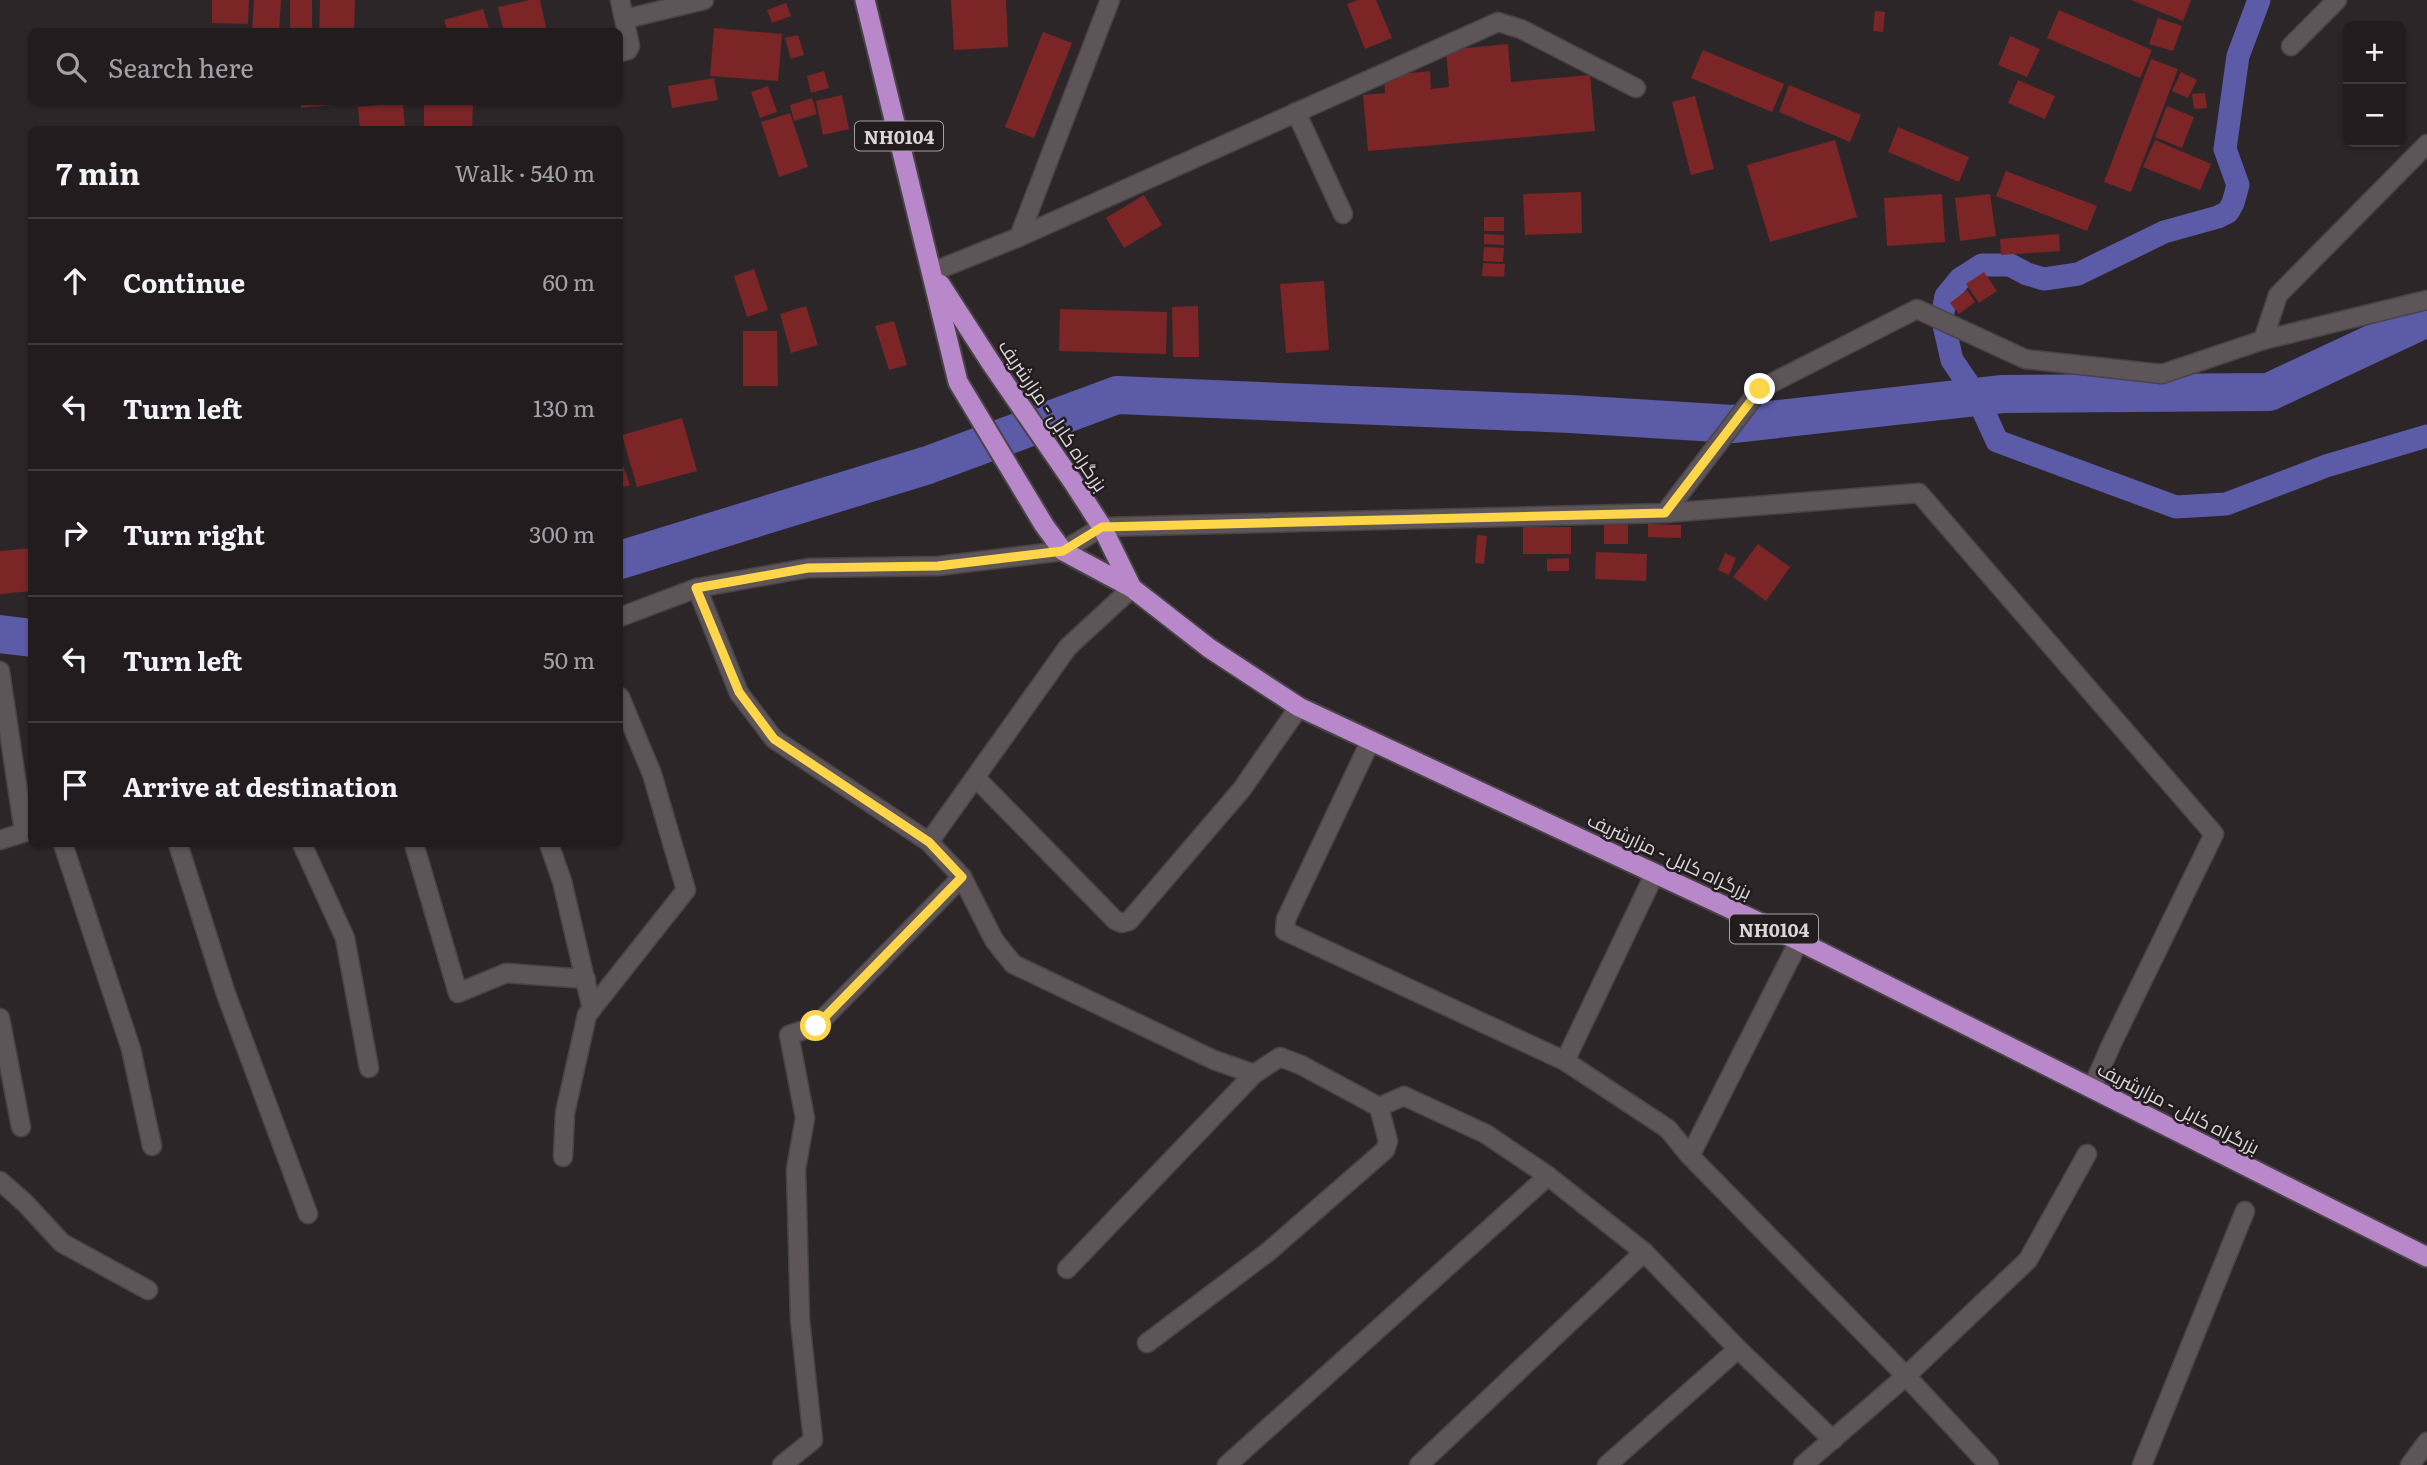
<!DOCTYPE html>
<html lang="en">
<head>
<meta charset="utf-8">
<style>
	body { margin:0; font-family:Literata,Cairo,serif; background:#2a2528; color:#f1f3f6 }
	.controls { position:absolute; right:21px; top:21px; display:grid; overflow:hidden; border-radius:10px; box-shadow:0 2px 5px #0004 }
	.controls button { width:63px; height:63px; display:grid; place-items:center; padding:0; border:0; border-bottom:2px solid #3f3a3d; background:#221c1f; color:#f1f3f6; font:35px sans-serif }
	.stop { position:absolute; width:21px; height:21px; margin:-16px; border:5px solid #ffd54a; border-radius:50%; background:#fff }
	.stop.end { background:#ffd54a; border-color:#fff; box-shadow:0 2px 7px #0008 }
	.list { margin:0; padding:0; list-style:none }
	h2 { display:flex; justify-content:space-between; align-items:center; height:91px; margin:0; padding:0 28px; font-size:30px }
	h2 small { font-size:23px; font-weight:400; color:#a2a1a4 }
	.list li { display:grid; grid-template-columns:46px 1fr auto; gap:21px; align-items:center; box-sizing:border-box; height:126px; padding:0 28px; border-top:2px solid #3f3a3d }
	.list b { display:block; font-size:26px; white-space:nowrap }
	.list em { font-size:23px; font-style:normal; color:#a2a1a4 }
	.icon { flex:none; width:38px; height:38px; fill:none; stroke:currentColor; stroke-width:2; stroke-linecap:round; stroke-linejoin:round }
	.map { position:relative; flex:none; width:2427px; height:1465px; overflow:hidden }
	.search { position:absolute; background:#221c1f; box-shadow:0 2px 5px #0004; left:28px; top:28px; width:595px; height:77px; display:flex; align-items:center; gap:18px; box-sizing:border-box; padding:0 24px; border-radius:10px; color:#a2a1a4; font-size:26px }
	.panel { position:absolute; background:#221c1f; box-shadow:0 2px 5px #0004; left:28px; top:126px; width:595px; height:721px; border-radius:10px }
	.map>svg:first-child { display:block }
	.lines { fill:none; stroke-linecap:round; stroke-linejoin:round }
	.canal { stroke:#5c5ba8; stroke-width:23 }
	.river { stroke:#5c5ba8; stroke-width:38 }
	.building { fill:#7b2526 }
	.minor-casing { stroke:#484346; stroke-width:21 }
	.tertiary-casing { stroke:#484346; stroke-width:21 }
	.trunk-casing { stroke:#484346; stroke-width:23 }
	.minor { stroke:#5d5558; stroke-width:18 }
	.tertiary { stroke:#5d5558; stroke-width:18 }
	.trunk { stroke:#b888ca; stroke-width:19 }
	.route { stroke:#ffd54a; stroke-width:9 }
	.labels { text-anchor:middle; dominant-baseline:central; stroke-width:5; stroke-linejoin:round; paint-order:stroke }
	.shield { fill:#231c1f; stroke:#a49fa1; stroke-width:2 }
	.shield-label { font-size:18px; font-weight:bold; fill:#dbd7d9 }
	.street-label { font-size:19px; fill:#dbd7d9; stroke:#231c1f }
</style>
</head>
<body>
<div class="map">
<svg width="2427" height="1465" viewBox="0 0 2427 1465">
	<rect width="100%" height="100%" fill="#2d2629"/>
	<g class="lines">
		<polyline class="canal" points="2259,0 2238,56 2225,149 2238,185 2233,203 2228,212 2218,217 2164,232 2078,274 2044,279 2027,274 2010,265 1982,265 1960,279 1946,296 1942,317 1952,360 1977,397 1997,441 2176,507 2226,504 2326,466 2427,436"/>
		<g class="river">
			<polyline points="620,560 928,465 1117,395 1570,414 1733,424 2003,394 2269,392 2427,318"/>
			<polyline points="0,634 32,638"/>
		</g>
	</g>
	<g class="building">
		<polygon points="212,0 249,0 248,24 212,23"/>
		<polygon points="254,0 281,0 279,32 252,32"/>
		<rect x="290" y="0" width="22" height="32"/>
		<polygon points="320,0 355,0 354,32 319,32"/>
		<polygon points="530,0 540,0 547,32 504,32 498,7"/>
		<polygon points="951,0 1006,0 1008,47 954,50"/>
		<polygon points="1358,0 1376,0 1392,38 1365,49 1347,4"/>
		<polygon points="2131,0 2191,0 2183,21"/>
		<polygon points="786,3 791,16 772,23 767,10"/>
		<polygon points="483,9 490,32 448,32 444,20"/>
		<polygon points="2059,10 2152,50 2140,78 2047,38"/>
		<polygon points="1875,11 1885,12 1883,32 1873,31"/>
		<polygon points="2158,18 2182,26 2173,51 2149,44"/>
		<polygon points="714,28 782,34 778,81 710,76"/>
		<polygon points="1043,32 1072,43 1034,138 1005,127"/>
		<polygon points="798,35 804,55 791,59 785,38"/>
		<polygon points="2010,36 2040,49 2027,77 1998,65"/>
		<polygon points="1508,44 1511,82 1590,75 1595,131 1368,151 1363,95 1385,93 1384,76 1430,71 1431,89 1449,87 1446,50"/>
		<polygon points="1703,50 1784,84 1772,112 1691,78"/>
		<polygon points="2151,59 2178,69 2131,192 2104,182"/>
		<polygon points="824,71 829,88 811,93 807,76"/>
		<polygon points="2181,72 2197,80 2188,98 2172,91"/>
		<polygon points="714,78 718,100 672,108 668,86"/>
		<polygon points="2018,80 2055,96 2045,119 2008,103"/>
		<polygon points="1789,85 1861,115 1850,142 1779,112"/>
		<polygon points="768,86 777,112 760,118 751,92"/>
		<polygon points="2205,93 2207,108 2194,109 2192,94"/>
		<polygon points="842,95 849,129 823,135 816,101"/>
		<polygon points="1695,96 1714,169 1691,175 1672,102"/>
		<polygon points="812,98 817,114 794,121 790,105"/>
		<polygon points="301,102 333,102 333,105 301,108"/>
		<polygon points="424,102 473,102 472,130 424,130"/>
		<polygon points="403,103 405,130 360,130 358,107"/>
		<polygon points="2167,106 2194,117 2182,148 2155,137"/>
		<polygon points="790,113 808,167 779,177 761,122"/>
		<polygon points="1898,127 1969,157 1959,182 1888,152"/>
		<polygon points="1835,140 1857,217 1770,242 1747,165"/>
		<polygon points="2155,140 2211,164 2200,190 2143,167"/>
		<polygon points="2006,171 2097,206 2087,231 1996,196"/>
		<polygon points="1581,192 1582,233 1525,235 1523,194"/>
		<polygon points="1942,194 1945,242 1887,246 1884,198"/>
		<polygon points="1990,194 1996,236 1960,241 1955,198"/>
		<polygon points="1144,195 1162,225 1124,248 1106,218"/>
		<rect x="1484" y="217" width="20" height="14"/>
		<polygon points="1484,234 1504,235 1504,245 1484,244"/>
		<polygon points="2059,234 2060,251 2001,255 2000,239"/>
		<polygon points="1484,247 1504,248 1503,262 1483,261"/>
		<polygon points="1483,263 1505,264 1504,277 1482,276"/>
		<polygon points="754,269 768,310 747,317 734,276"/>
		<polygon points="1984,272 1997,291 1979,303 1966,284"/>
		<polygon points="1324,281 1329,350 1286,353 1280,284"/>
		<polygon points="1967,290 1975,302 1959,314 1950,303"/>
		<polygon points="806,306 818,345 791,353 780,314"/>
		<polygon points="1198,306 1199,357 1173,357 1172,307"/>
		<polygon points="1060,309 1167,312 1166,354 1059,351"/>
		<polygon points="894,321 907,365 889,370 875,326"/>
		<polygon points="743,331 777,331 778,386 743,386"/>
		<polygon points="682,418 697,471 637,487 622,435"/>
		<polygon points="620,457 630,485 620,488"/>
		<rect x="1604" y="524" width="24" height="20"/>
		<polygon points="1648,524 1681,525 1681,538 1648,537"/>
		<rect x="1523" y="527" width="48" height="27"/>
		<polygon points="1477,535 1487,536 1484,564 1475,563"/>
		<polygon points="1758,544 1790,567 1766,601 1733,577"/>
		<polygon points="32,548 32,591 0,594 0,551"/>
		<polygon points="1596,552 1647,554 1646,581 1595,579"/>
		<polygon points="1725,553 1736,558 1729,575 1718,570"/>
		<polygon points="1569,558 1569,571 1547,571 1547,559"/>
	</g>
	<g class="lines">
		<defs>
			<g id="minor">
				<polyline points="625,19 704,0"/>
				<polyline points="2291,46 2337,0"/>
				<polyline points="620,52 628,50 630,46 620,0"/>
				<polyline points="1296,112 1343,214"/>
				<polyline points="1019,237 1110,0"/>
				<polyline points="932,272 1019,237 1498,22 1521,29 1636,88"/>
				<polyline points="2263,340 2278,295 2427,144"/>
				<polyline points="1665,513 1760,389 1917,309 2025,359 2162,374 2263,340 2427,300"/>
				<polyline points="1102,527 1665,513 1919,493 2214,834 2112,1043 2092,1088"/>
				<polyline points="697,588 739,693 774,739 929,842 962,877 994,940 1013,964 1214,1060 1254,1074 1280,1057 1301,1065 1379,1107 1404,1096 1486,1134 1548,1176 1644,1252 1738,1349 1833,1440"/>
				<polyline points="0,671 24,832"/>
				<polyline points="1371,740 1286,919 1285,931 1565,1061 1668,1129 1690,1156 1906,1376 1989,1465"/>
				<polyline points="976,778 1115,920 1122,923 1129,921 1242,789 1299,707"/>
				<polyline points="929,842 1068,647 1132,588"/>
				<polyline points="63,844 131,1049 152,1146"/>
				<polyline points="178,844 226,994 308,1214"/>
				<polyline points="302,844 345,938 369,1068"/>
				<polyline points="414,844 458,993 506,973 586,979"/>
				<polyline points="549,844 562,881 592,1009"/>
				<polyline points="0,1018 21,1127"/>
				<polyline points="1565,1061 1655,873"/>
				<polyline points="1690,1156 1799,941"/>
				<polyline points="563,1157 565,1113 587,1015 686,890 652,774 620,697"/>
				<polyline points="0,1181 25,1203 62,1243 148,1290"/>
				<polyline points="1067,1269 1254,1074"/>
				<polyline points="1147,1343 1268,1252 1385,1150 1388,1141 1379,1107"/>
				<polyline points="782,1465 813,1440 800,1320 796,1169 805,1118 789,1035 816,1026 962,877"/>
				<polyline points="1227,1465 1548,1176"/>
				<polyline points="1419,1465 1644,1252"/>
				<polyline points="1607,1465 1738,1349"/>
				<polyline points="1803,1465 1906,1376 2028,1260 2087,1154"/>
				<polyline points="2142,1465 2245,1211"/>
				<polyline points="2410,1465 2427,1442"/>
			</g>
			<g id="tertiary">
				<polyline points="620,617 697,588 808,568 938,566 1063,551 1102,527"/>
				<polyline points="0,840 32,830"/>
			</g>
			<g id="trunk">
				<polyline points="865,0 958,382 1044,525 1063,551 1132,588 1209,648 1299,707 1799,941 2427,1257"/>
				<polyline points="940,284 991,363 1073,482 1102,527 1132,588"/>
			</g>
		</defs>
		<use href="#minor" class="minor-casing"/>
		<use href="#tertiary" class="tertiary-casing"/>
		<use href="#trunk" class="trunk-casing"/>
		<use href="#minor" class="minor"/>
		<use href="#tertiary" class="tertiary"/>
		<use href="#trunk" class="trunk"/>
	</g>
	<g class="lines">
		<polyline class="route" points="816,1026 962,877 929,842 774,739 739,692 696,588 808,568 938,566 1063,551 1102,527 1665,513 1760,389"/>
	</g>
	<g class="labels">
		<g class="shield">
			<rect x="855" y="121.5" width="88" height="29" rx="5"/>
			<rect x="1730" y="914.5" width="88" height="29" rx="5"/>
		</g>
		<g class="shield-label">
			<text x="899" y="136">NH0104</text>
			<text x="1774" y="929">NH0104</text>
		</g>
		<g class="street-label">
			<text transform="translate(1054 415) rotate(56)">بزرگراه کابل - مزارشریف</text>
			<text transform="translate(1670 855) rotate(25)">بزرگراه کابل - مزارشریف</text>
			<text transform="translate(2179 1107) rotate(27)">بزرگراه کابل - مزارشریف</text>
		</g>
	</g>
</svg>
<div class="controls">
<button>+</button>
<button>−</button>
</div>
<div class="stop" style="left:816px;top:1026px"></div>
<div class="stop end" style="left:1760px;top:389px"></div>
<div class="search"><svg class="icon" aria-label="search" viewBox="0 0 24 24"><circle cx="10" cy="10" r="6"/><path d="M15 15l6 6"/></svg>Search here</div>
<section class="panel">
<h2>7 min<small>Walk · 540 m</small></h2>
<ul class="list">
<li><svg class="icon" aria-label="ahead" viewBox="0 0 24 24"><path d="M12 20V5M6 11l6-6 6 6"/></svg><div><b>Continue</b></div><em>60 m</em></li>
<li><svg class="icon" aria-label="left" viewBox="0 0 24 24"><path d="M17 20v-9H6M10 6l-5 5 5 5"/></svg><div><b>Turn left</b></div><em>130 m</em></li>
<li><svg class="icon" aria-label="right" viewBox="0 0 24 24"><path d="M7 20v-9h11M14 6l5 5-5 5"/></svg><div><b>Turn right</b></div><em>300 m</em></li>
<li><svg class="icon" aria-label="left" viewBox="0 0 24 24"><path d="M17 20v-9H6M10 6l-5 5 5 5"/></svg><div><b>Turn left</b></div><em>50 m</em></li>
<li><svg class="icon" aria-label="arrive" viewBox="0 0 24 24"><path d="M6 21V4h12l-3 4 3 4H6"/></svg><div><b>Arrive at destination</b></div></li>
</ul>
</section>
</div>
</body>
</html>
